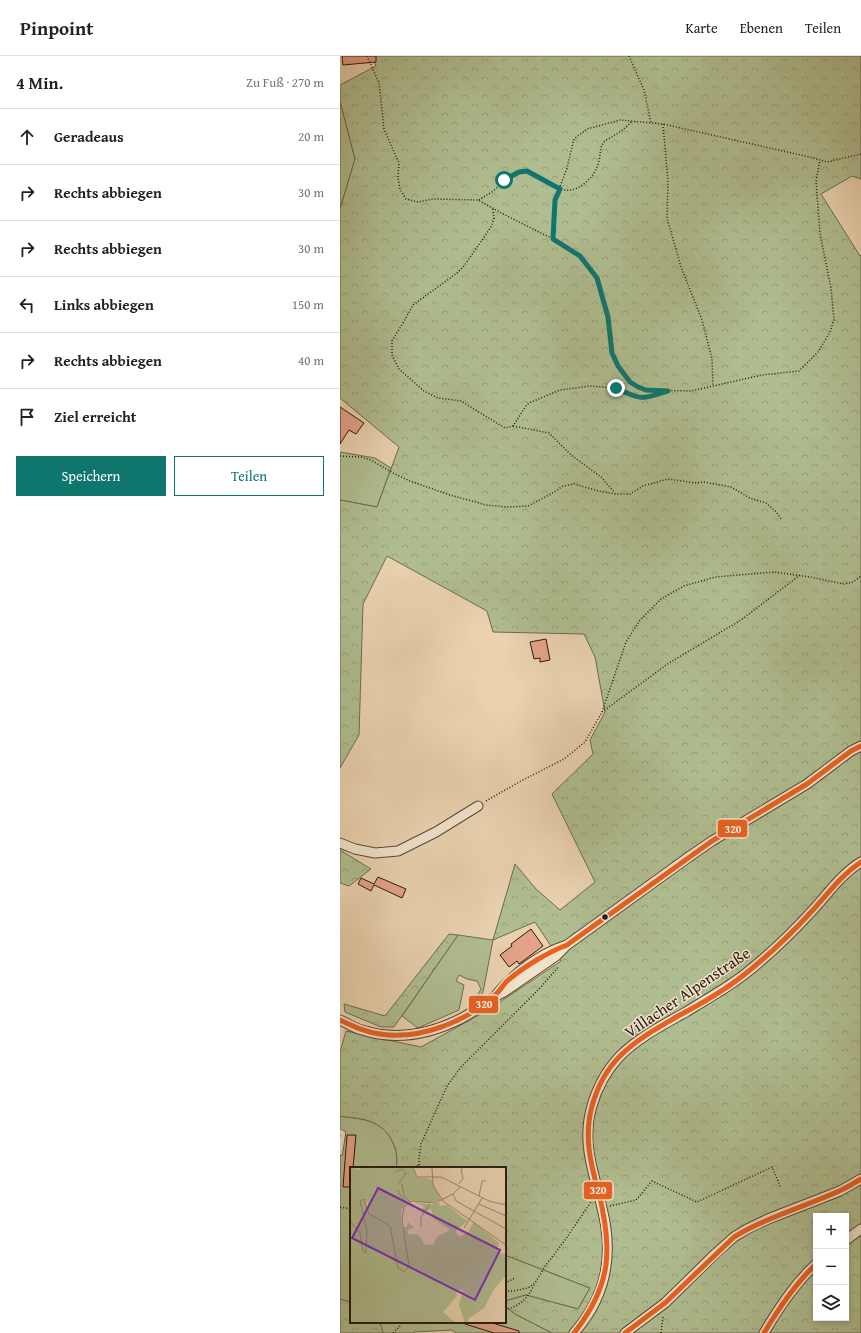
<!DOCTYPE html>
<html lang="de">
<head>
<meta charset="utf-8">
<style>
	body { margin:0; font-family:"Gentium Book Plus",serif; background:#f6f6f6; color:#222 }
	.controls { position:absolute; right:12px; bottom:12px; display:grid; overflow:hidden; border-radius:0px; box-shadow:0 2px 6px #0003 }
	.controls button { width:36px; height:36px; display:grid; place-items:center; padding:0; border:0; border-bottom:1px solid #e0e0e0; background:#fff; color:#222; font:20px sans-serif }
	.stop { position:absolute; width:12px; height:12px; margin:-9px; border:3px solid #0f766e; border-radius:50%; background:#fff }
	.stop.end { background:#0f766e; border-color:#fff; box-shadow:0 1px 4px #0008 }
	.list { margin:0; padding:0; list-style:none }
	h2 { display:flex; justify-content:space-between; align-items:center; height:52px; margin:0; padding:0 16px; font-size:17px }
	h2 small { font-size:13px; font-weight:400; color:#767676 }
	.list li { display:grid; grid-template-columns:26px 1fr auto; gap:12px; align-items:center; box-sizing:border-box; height:56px; padding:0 16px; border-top:1px solid #e0e0e0 }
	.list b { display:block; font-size:15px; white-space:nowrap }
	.list em { font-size:13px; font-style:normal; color:#767676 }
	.actions { display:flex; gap:8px; padding:12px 16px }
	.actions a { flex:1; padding:9px 0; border:1px solid #0f766e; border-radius:0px; text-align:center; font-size:14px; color:#0f766e }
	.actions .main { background:#0f766e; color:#fff }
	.icon { flex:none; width:22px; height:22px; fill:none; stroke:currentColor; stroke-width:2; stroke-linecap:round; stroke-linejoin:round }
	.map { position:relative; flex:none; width:521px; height:1277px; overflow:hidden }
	header { display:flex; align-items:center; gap:24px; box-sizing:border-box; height:56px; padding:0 20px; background:#fff; border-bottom:1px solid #e0e0e0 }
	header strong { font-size:19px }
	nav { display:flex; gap:22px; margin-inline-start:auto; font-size:14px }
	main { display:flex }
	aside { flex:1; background:#fff }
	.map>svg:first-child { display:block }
	.grass { fill:#b0bd90; stroke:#6b6c50 }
	.forest { fill:url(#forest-crowns); stroke:#6b6c50; fill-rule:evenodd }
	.building { fill:#e5a288; stroke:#261a0f }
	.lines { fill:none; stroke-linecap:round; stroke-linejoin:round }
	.service-casing { stroke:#574837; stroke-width:6 }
	.minor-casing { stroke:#574837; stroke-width:11 }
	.path { stroke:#261a0f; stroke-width:1.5; stroke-dasharray:1 2; stroke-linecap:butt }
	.service { stroke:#f1e2cb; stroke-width:4.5 }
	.minor { stroke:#f1e2cb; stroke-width:9 }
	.bus-1-casing { stroke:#f1e2cb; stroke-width:8 }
	.bus-1 { stroke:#e86121; stroke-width:5 }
	.route { stroke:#0f766e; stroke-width:5 }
	.bus-dot { fill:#261a0f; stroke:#f1e2cb; stroke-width:1.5 }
	.labels { text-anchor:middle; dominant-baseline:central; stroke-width:3; stroke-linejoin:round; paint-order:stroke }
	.street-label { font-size:16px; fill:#261a0f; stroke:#f1e2cb }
	.inset-road { fill:none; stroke:#9c886f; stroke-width:1 }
	.view { fill:#7b2cbf; fill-opacity:0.15; stroke:#7b2cbf; stroke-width:2 }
	.inset-edge { fill:none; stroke:#261a0f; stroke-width:2 }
	.line-badge { stroke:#f1e2cb; stroke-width:1.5 }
	.badge-label { font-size:11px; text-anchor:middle; font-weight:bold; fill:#fff }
</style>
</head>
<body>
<header>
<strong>Pinpoint</strong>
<nav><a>Karte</a><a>Ebenen</a><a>Teilen</a></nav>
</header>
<main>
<aside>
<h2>4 Min.<small>Zu Fuß · 270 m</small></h2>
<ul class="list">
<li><svg class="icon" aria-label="ahead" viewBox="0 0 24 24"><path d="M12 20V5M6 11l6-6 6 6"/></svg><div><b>Geradeaus</b></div><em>20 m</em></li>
<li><svg class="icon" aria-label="right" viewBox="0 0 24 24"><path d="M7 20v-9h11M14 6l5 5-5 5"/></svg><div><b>Rechts abbiegen</b></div><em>30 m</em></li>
<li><svg class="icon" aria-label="right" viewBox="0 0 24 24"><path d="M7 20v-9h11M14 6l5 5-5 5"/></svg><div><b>Rechts abbiegen</b></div><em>30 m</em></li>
<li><svg class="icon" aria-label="left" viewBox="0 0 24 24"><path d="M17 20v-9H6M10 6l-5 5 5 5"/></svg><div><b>Links abbiegen</b></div><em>150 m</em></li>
<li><svg class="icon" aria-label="right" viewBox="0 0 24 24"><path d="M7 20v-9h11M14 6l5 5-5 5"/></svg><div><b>Rechts abbiegen</b></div><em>40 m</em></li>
<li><svg class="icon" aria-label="arrive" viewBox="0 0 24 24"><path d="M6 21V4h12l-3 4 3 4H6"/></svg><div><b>Ziel erreicht</b></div></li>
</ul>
<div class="actions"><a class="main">Speichern</a><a>Teilen</a></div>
</aside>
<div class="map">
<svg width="521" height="1277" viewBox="0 0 521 1277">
	<defs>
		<pattern id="forest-crowns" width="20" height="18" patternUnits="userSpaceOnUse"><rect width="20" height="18" fill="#b0bd90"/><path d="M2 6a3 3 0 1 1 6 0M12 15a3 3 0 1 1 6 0" fill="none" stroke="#97a27b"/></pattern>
	</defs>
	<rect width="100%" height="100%" fill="#ead2af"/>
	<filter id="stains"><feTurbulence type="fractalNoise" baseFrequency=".005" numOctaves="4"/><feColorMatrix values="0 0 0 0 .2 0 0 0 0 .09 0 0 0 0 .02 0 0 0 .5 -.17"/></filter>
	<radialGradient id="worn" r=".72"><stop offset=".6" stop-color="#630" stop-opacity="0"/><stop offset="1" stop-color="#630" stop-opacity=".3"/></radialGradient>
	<g class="grass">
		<polygon points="0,45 15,103 0,153"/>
		<polygon points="0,396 35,402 51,412 37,451 0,444"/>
		<polygon points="118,879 153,884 143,936 139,943 136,942 141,933 137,925 127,923 119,919 116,925 124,929 119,954 78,972 62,960"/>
		<path d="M0 1060C11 1062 24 1062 34 1067 50 1074 60 1095 56 1112H11V1266H165V1250L175 1258 212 1277H116L112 1274 74 1276 73 1277H0Z"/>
		<polygon points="165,1199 250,1232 238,1253 186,1239 165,1245"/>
	</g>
	<g class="forest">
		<path d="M32 0H521V123L512 120 481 138 520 200 521 199V1277H212L175 1258 165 1250V1245L186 1239 238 1253 250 1232 165 1199V1112H56C60 1095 50 1074 34 1067 24 1062 11 1062 0 1060V996L6 975 81 991 148 954 221 905 195 866 153 884 175 808 196 833 220 854 255 826 212 738 253 698 250 684 265 656 255 601 244 578 153 576 147 555 47 500 23 548 19 679 0 712V444L37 451 59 391 0 342V153L15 103 0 45V29L36 10ZM476 1160H506V1262H476Z"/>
		<polygon points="0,794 31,813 9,830 0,827"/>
		<polygon points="109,878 118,879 54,971 41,971 5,956 4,948 45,960"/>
		<polygon points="0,1243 11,1246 11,1266 37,1266 41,1269 43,1277 0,1277"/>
	</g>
	<g class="building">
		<polygon points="2,0 36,0 36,6 3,9"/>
		<polygon points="0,351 24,367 16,378 9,374 0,388"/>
		<polygon points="206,583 210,604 200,606 200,602 194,603 190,586"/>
		<polygon points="38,821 66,833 62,842 34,829 31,835 18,828 21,822 34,828"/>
		<polygon points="191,873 203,890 179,908 177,905 169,911 160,899 172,890 171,888"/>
		<polygon points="7,1079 16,1079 13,1112 11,1112 11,1131 3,1131"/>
		<polygon points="125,1266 149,1266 179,1275 179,1277 154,1277 125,1268"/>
	</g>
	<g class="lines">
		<defs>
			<polyline id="service" points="0,1076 3,1077 0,1097"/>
			<g id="minor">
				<polyline points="0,787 15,793 35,797 58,795 96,776 138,750"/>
				<path d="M156 939C172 919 199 898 224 890"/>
				<path d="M0 964C7 967 14 972 22 974 56 985 91 978 122 962 137 954 149 943 164 936L216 900 227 889 350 800 372 785 467 728 511 695 521 690"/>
				<polyline points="506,1184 521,1173"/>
				<path d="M234 1277C267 1240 274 1199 262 1152 254 1116 241 1087 252 1050 257 1032 267 1014 280 1000 299 981 323 969 346 956 359 948 372 940 385 932 392 927 399 923 405 918 429 899 451 878 472 855 488 838 501 818 521 806"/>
				<polyline points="285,1277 325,1247 376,1197 394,1181 407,1173 428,1163 500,1135 521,1123"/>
				<path d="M424 1277C438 1253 455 1227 476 1208"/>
			</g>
		</defs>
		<use href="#service" class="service-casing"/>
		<use href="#minor" class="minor-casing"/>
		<g class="path">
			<polyline points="27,0 39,27 44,73 59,107 58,121 60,133 66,143 78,146 93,143 138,144 167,160 213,183 240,200 257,222 268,261 272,297 278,310 291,326 298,331 306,334 351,335 422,319 459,315 478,296 490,276 494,264 491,232 480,178 476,125 480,104"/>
			<polyline points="289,0 304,34 311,67"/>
			<polyline points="323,68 328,126 327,162 341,211 362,264 372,303 373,330"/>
			<path d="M139 144C143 141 147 139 152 136 161 129 168 120 179 116 198 109 215 143 237 132 248 127 256 117 259 105 261 97 259 91 265 85 267 83 271 82 273 80 280 76 286 72 292 65"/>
			<polyline points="153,153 154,162 151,171 124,210 117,217 73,249 63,267 52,285 52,299 59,313 84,335 98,342 121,345 165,372 173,370 186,350 189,347 220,334 250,330 276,332 290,339 302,342 326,335"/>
			<polyline points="213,183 215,144 227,112 234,83 247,73 280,64 323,68 474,102 487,106 521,98"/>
			<polyline points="173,370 209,377 231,399 261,421 275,437"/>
			<polyline points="0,400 21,401 31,404 53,417 70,425 110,439 146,449 168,451 188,450 211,438 223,430 234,428 259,435 275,438 290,438 303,430 328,423 356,427 363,426 391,431 410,442 426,447 436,456 442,464"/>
			<polyline points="262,656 329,607 401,564 460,519"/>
			<polyline points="146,745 179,726 224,703 245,686 262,656 286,586 300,564 321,543 344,530 375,521 434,516 470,521 504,528 513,526 521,520"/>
			<polyline points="75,1112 79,1108"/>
			<path d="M80 1112C78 1104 80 1096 81 1088L107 1030 113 1022 121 1011 201 931 219 910"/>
			<polyline points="270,1150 296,1144 312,1125 357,1146 432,1111 441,1132"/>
			<polyline points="0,1151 11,1153"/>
			<polyline points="165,1227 175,1222"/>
			<polyline points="165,1235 173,1235 188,1232 195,1227 206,1209 225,1184 251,1146"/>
			<path d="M165 1254C180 1250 188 1242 194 1229"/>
			<polyline points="53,1277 61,1269"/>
			<polyline points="321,1277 323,1261"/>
		</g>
		<use href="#service" class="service"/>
		<use href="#minor" class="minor"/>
		<defs>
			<g id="bus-1">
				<path d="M0 964C13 970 25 976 40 978 80 984 126 966 155 939 160 935 163 929 167 925 182 912 208 896 227 889L372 785 467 728 511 695 521 690"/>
				<path d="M234 1277C272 1229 273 1192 258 1134 250 1106 244 1079 252 1050 257 1032 267 1013 280 1000 297 983 318 972 338 960 361 948 385 934 405 918 429 899 451 878 472 855 488 838 501 819 521 806"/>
				<path d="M285 1277 325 1247 394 1181C427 1161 464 1151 499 1135 507 1132 514 1127 521 1123"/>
				<path d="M424 1277C439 1252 455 1228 476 1208"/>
			</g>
		</defs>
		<use href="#bus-1" class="bus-1-casing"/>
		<use href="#bus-1" class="bus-1"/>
	</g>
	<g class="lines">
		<path class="route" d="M164 124 179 116 187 115 220 133 215 144 213 183 240 200 257 222 268 261 272 297 278 310 290 326 298 331 306 334 328 335C302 344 300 344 276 332"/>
	</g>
	<circle class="bus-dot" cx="265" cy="861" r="3.5"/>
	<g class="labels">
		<g class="street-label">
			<text transform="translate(347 936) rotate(-34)">Villacher Alpenstraße</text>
		</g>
	</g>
	<g transform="translate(10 1111)">
		<rect width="156" height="156" fill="#ead2af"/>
		<path d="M3 0H62L67 10 81 12 91 33 77 36 63 33 56 36 50 30 44 35 39 30 20 47 11 2ZM124 55 149 76 147 81 140 80 119 63Z" fill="#b0bd90"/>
		<path d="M0 0 15 4 24 28 16 35 17 41 23 38 18 45 20 47 38 30 44 35 50 30 56 36 51 43 52 60H57L58 55 64 61 58 63V67L69 68 74 77 83 78 87 70 100 63 84 52 81 42 71 46 73 39 64 35 81 38 90 36 89 39 97 38 117 54 105 65 110 70 121 63 140 80 147 81 148 86 156 87V109L144 122 134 141 118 152V156H115L109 138 113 123H106L107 129 93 145 106 156H0ZM16 0H24L26 6 21 5 33 16 29 25H25L17 7 20 3Z" fill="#b0bd90"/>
		<path class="inset-road" d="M63 0 67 10H91L139 34 156 38M82 0 83 18 93 34 156 78M45 5 52 2 56 6M48 17 56 6M109 17 113 11 111 3 113 0M47 23 54 33M53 23 52 17 54 29 60 35M103 27 106 34 156 62M129 29 132 14H136M129 37 156 49M0 54 10 66 13 84 16 86 17 63 10 34 14 32 19 47 40 59 48 101 54 105 59 99 52 53 54 40 62 34 85 36 103 27 110 20M71 60V50L80 37M114 61 132 31"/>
		<path class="view" d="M28 21 150 83 125 133 2 71Z"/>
		<rect width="156" height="156" class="inset-edge"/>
	</g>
	<g class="line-badge">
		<rect x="377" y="763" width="31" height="19" rx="4" fill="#e86121"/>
		<rect x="128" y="939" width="31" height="19" rx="4" fill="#e86121"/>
		<rect x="243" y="1125" width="30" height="19" rx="4" fill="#e86121"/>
	</g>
	<g class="badge-label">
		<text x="393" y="777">320</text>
		<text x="144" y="952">320</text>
		<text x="258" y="1138">320</text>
	</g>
	<rect width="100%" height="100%" filter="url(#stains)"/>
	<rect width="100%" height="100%" fill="url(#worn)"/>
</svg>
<div class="controls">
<button>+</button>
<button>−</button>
<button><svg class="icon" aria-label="layers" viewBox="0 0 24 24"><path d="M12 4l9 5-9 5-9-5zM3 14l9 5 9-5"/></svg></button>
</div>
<div class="stop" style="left:164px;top:124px"></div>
<div class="stop end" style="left:276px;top:332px"></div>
</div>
</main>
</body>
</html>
